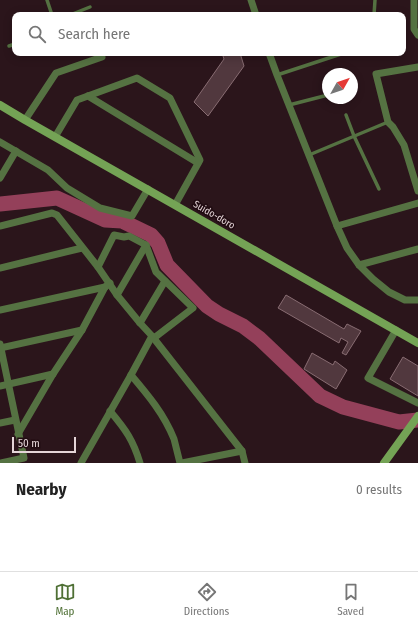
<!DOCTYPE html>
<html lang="en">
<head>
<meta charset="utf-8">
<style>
	body { margin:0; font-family:"Fira Sans Condensed",sans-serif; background:#f6f6f6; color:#222 }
	.compass { position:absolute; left:322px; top:68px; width:36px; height:36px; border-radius:50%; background:#fff; box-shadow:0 2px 10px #0003; rotate:50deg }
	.scale { position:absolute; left:12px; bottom:10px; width:64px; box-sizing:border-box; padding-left:4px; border:2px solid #e5d5d8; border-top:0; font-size:11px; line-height:14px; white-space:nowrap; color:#e5d5d8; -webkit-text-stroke:3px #210c12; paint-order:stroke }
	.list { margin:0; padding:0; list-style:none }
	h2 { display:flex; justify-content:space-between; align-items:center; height:52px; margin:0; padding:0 16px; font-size:17px }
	h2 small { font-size:13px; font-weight:400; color:#767676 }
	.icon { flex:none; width:22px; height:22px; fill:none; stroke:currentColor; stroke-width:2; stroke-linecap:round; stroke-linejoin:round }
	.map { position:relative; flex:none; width:418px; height:463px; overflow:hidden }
	.search { position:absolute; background:#fff; box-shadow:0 2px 10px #0003; left:12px; right:12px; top:12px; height:44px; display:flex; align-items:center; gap:10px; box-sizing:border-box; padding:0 14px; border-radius:8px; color:#767676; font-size:15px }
	.sheet { height:108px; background:#fff }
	nav { display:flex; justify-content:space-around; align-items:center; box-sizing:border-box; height:56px; border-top:1px solid #e0e0e0; background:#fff; font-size:11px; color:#767676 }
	nav a { display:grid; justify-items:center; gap:2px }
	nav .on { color:#4f7035 }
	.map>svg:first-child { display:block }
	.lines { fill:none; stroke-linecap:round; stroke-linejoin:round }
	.river { stroke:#94405a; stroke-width:15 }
	.building { fill:#51383e; stroke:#886c72 }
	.lane { stroke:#557242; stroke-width:3.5 }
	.street { stroke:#557242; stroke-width:7 }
	.secondary { stroke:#74a355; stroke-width:8 }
	.labels { text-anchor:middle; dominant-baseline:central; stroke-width:3.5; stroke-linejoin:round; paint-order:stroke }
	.street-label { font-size:10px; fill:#e5d5d8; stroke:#210c12 }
</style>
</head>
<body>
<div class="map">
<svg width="418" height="463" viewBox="0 0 418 463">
	<rect width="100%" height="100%" fill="#2b151b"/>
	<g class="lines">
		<polyline class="river" points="0,204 57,198 105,220 122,221 151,235 158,243 167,265 207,306 219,314 243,326 259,338 320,396 343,407 399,422 418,420"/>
	</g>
	<g class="building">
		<polygon points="222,53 240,53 244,66 208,116 194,102 224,59"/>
		<polygon points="286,295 344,329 347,324 361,331 346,355 342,353 348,342 341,338 339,343 278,308"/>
		<polygon points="312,353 333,365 335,361 347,370 336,389 304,369"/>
		<polygon points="403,357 418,366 418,396 390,379"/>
	</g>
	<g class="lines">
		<g class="lane">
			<polyline points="47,0 52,15"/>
			<polyline points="70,15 90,7"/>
			<polyline points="374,15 375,0"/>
			<polyline points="9,46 15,44"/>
			<polyline points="277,75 341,54 349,53"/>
			<polyline points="289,105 328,95"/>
			<polyline points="346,115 354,136 379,189"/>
			<polyline points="309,155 388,122"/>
		</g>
		<g class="street">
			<polyline points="251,0 256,15"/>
			<polyline points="414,0 414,29 418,35"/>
			<polyline points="269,53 277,75 337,226 347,248 359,265 373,279 389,292 405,300 418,300"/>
			<polyline points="418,67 376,74 388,122 393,127 404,145 418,191"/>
			<polyline points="88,96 198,163"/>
			<polyline points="25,120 56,73 102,57"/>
			<polyline points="55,137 77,100 137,78 170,98 200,160 175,205"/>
			<polyline points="0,142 48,170 67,188 100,208 132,216 148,189"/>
			<polyline points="0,178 16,151"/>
			<polyline points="0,226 52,213 57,215 98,267 117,295 140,323 152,336 242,451 245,463"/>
			<polyline points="337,226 418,203"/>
			<polyline points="359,265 418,249"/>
			<polyline points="98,267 114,235 124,237 129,236 146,245 156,272 193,308 154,338"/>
			<polyline points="0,268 82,248"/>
			<polyline points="117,295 146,245"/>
			<polyline points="0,310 105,287"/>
			<polyline points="140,323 165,281"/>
			<polyline points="396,330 368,378 418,403"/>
			<polyline points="0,344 24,458 1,463"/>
			<polyline points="0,348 82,330"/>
			<path d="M131 375C148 395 164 414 174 439 176 447 178 455 180 463"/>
			<polyline points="0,386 53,374"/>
			<path d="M110 411C126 430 133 440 140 463"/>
			<polyline points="0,423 15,420"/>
			<polyline points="18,434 53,374 82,330 105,287 110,283"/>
			<polyline points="81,463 131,375 152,336"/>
			<polyline points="182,463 242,451"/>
		</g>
		<g class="secondary">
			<polyline points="0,105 25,120 418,343"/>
			<polyline points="384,463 418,416"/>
		</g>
	</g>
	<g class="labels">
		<g class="street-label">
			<text transform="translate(214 215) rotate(30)">Suido-doro</text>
		</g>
	</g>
</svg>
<svg class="compass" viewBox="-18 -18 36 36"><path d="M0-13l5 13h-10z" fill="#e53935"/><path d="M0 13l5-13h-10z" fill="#767676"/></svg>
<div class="scale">50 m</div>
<div class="search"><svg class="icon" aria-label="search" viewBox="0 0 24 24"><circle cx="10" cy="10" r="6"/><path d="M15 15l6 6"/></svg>Search here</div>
</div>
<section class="sheet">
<h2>Nearby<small>0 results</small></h2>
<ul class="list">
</ul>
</section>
<nav>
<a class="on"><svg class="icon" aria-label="map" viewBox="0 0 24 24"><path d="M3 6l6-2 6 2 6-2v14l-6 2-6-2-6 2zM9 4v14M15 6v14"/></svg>Map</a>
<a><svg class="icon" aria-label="directions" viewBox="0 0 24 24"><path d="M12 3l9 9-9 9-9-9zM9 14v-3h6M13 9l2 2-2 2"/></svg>Directions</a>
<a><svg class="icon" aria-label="saved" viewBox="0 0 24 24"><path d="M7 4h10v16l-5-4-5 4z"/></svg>Saved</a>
</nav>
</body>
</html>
